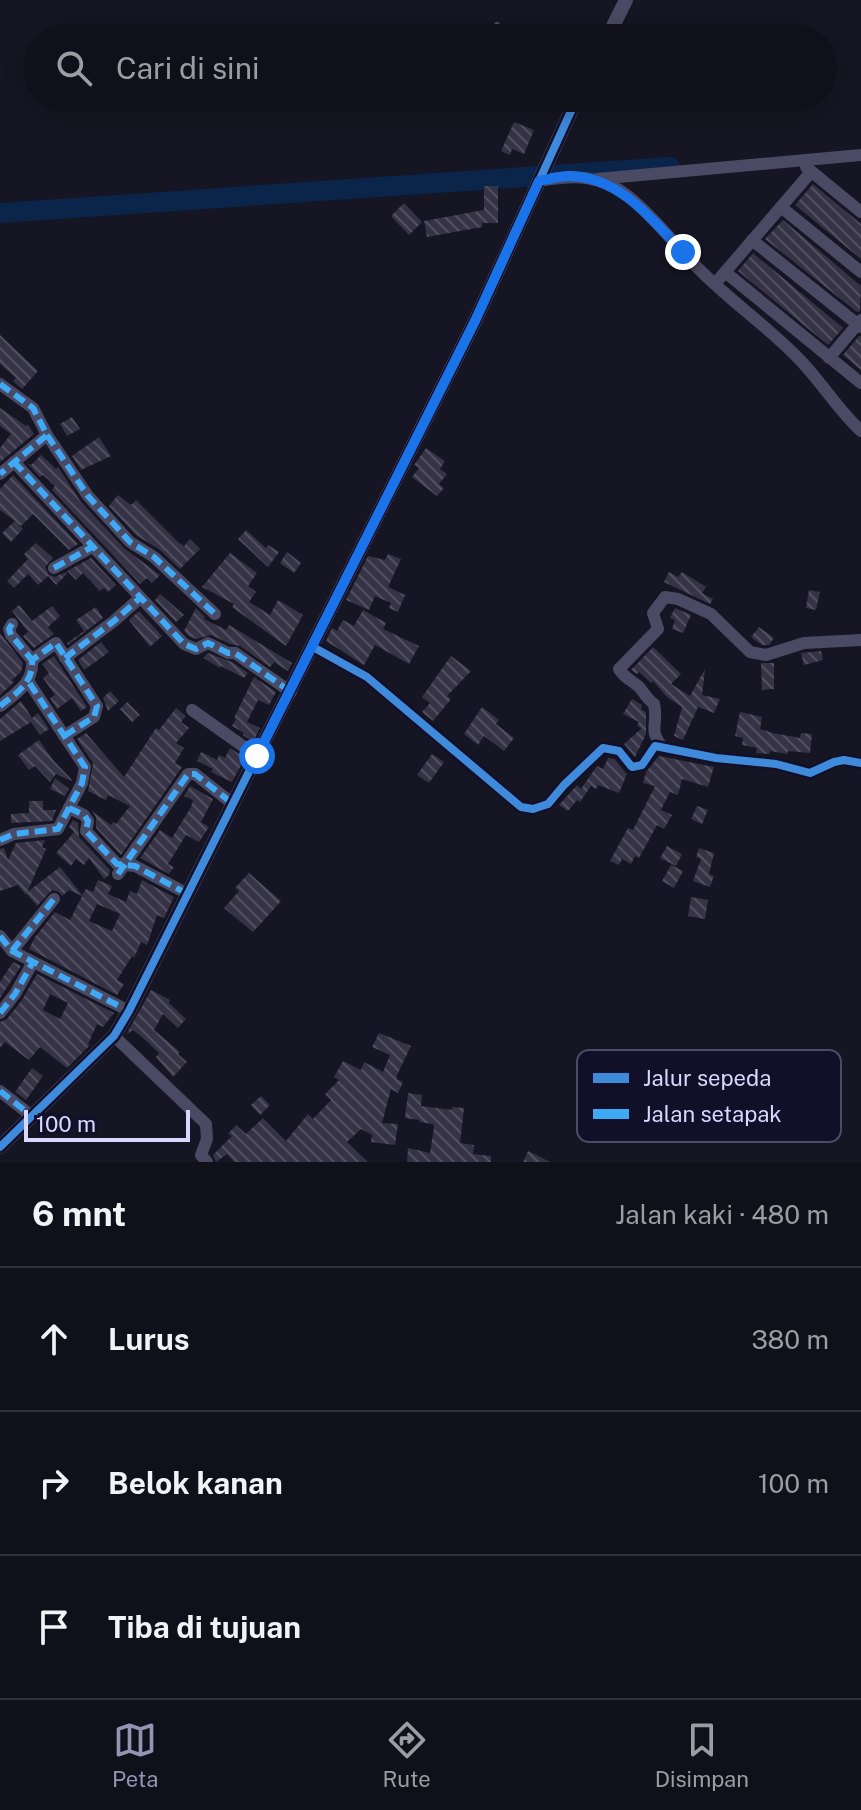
<!DOCTYPE html>
<html lang="id">
<head>
<meta charset="utf-8">
<style>
	body { margin:0; font-family:"Public Sans",sans-serif; background:#1e1e27; color:#f1f3f6 }
	.scale { position:absolute; left:24px; bottom:20px; width:166px; box-sizing:border-box; padding-left:8px; border:4px solid #dad7ff; border-top:0; font-size:22px; line-height:28px; white-space:nowrap; color:#dad7ff; -webkit-text-stroke:6px #120f29; paint-order:stroke }
	.stop { position:absolute; width:24px; height:24px; margin:-18px; border:6px solid #1a73e8; border-radius:50%; background:#fff }
	.stop.end { background:#1a73e8; border-color:#fff; box-shadow:0 2px 8px #0008 }
	.list { margin:0; padding:0; list-style:none }
	h2 { display:flex; justify-content:space-between; align-items:center; height:104px; margin:0; padding:0 32px; font-size:34px }
	h2 small { font-size:26px; font-weight:400; color:#9c9da2 }
	.list li { display:grid; grid-template-columns:52px 1fr auto; gap:24px; align-items:center; box-sizing:border-box; height:144px; padding:0 32px; border-top:2px solid #303039 }
	.list b { display:block; font-size:30px; white-space:nowrap }
	.list em { font-size:26px; font-style:normal; color:#9c9da2 }
	.icon { flex:none; width:44px; height:44px; fill:none; stroke:currentColor; stroke-width:2; stroke-linecap:round; stroke-linejoin:round }
	.map { position:relative; flex:none; width:861px; height:1162px; overflow:hidden }
	.search { position:absolute; background:#10101a; box-shadow:0 4px 20px #0003; left:24px; right:24px; top:24px; height:88px; display:flex; align-items:center; gap:20px; box-sizing:border-box; padding:0 28px; border-radius:44px; color:#9c9da2; font-size:30px }
	.sheet { height:536px; background:#10101a }
	nav { display:flex; justify-content:space-around; align-items:center; box-sizing:border-box; height:112px; border-top:2px solid #303039; background:#10101a; font-size:22px; color:#9c9da2 }
	nav a { display:grid; justify-items:center; gap:4px }
	nav .on { color:#9593b2 }
	.map>svg:first-child { display:block }
	.lines { fill:none; stroke-linecap:round; stroke-linejoin:round }
	.river { stroke:#0b2449; stroke-width:20 }
	.building { fill:url(#building-back-hatch); fill-rule:evenodd }
	.service { stroke:#4a4a64; stroke-width:6 }
	.minor { stroke:#4a4a64; stroke-width:12 }
	.tertiary { stroke:#4a4a64; stroke-width:14 }
	.quiet { stroke:#3fa9f5; stroke-width:6; stroke-dasharray:12 6; stroke-linecap:butt }
	.cycleway-casing { stroke:#120f29; stroke-width:13 }
	.cycleway { stroke:#408adc; stroke-width:8 }
	.route { stroke:#1a73e8; stroke-width:10 }
	.key { fill:#120f29; stroke:#4e4b69; stroke-width:2 }
	.key-label { font-size:22px; fill:#dad7ff }
</style>
</head>
<body>
<div class="map">
<svg width="861" height="1162" viewBox="0 0 861 1162">
	<defs>
		<pattern id="building-back-hatch" width="6" height="6" patternUnits="userSpaceOnUse" patternTransform="scale(2)"><rect width="6" height="6" fill="#353345"/><path d="M-1 5l2 2M0 0l6 6M5-1l2 2" fill="none" stroke="#525061"/></pattern>
	</defs>
	<rect width="100%" height="100%" fill="#161523"/>
	<g class="lines">
		<polyline class="river" points="0,213 670,167"/>
	</g>
	<g class="building">
		<polygon points="514,122 534,130 524,154 512,149 510,155 501,151"/>
		<polygon points="813,184 861,224 861,259 795,205"/>
		<polygon points="484,186 498,186 498,223 482,223 482,227 427,237 424,221 484,210"/>
		<polygon points="404,203 422,222 409,235 391,216"/>
		<polygon points="783,220 861,286 860,311 857,312 765,239"/>
		<polygon points="753,253 843,328 828,345 738,271"/>
		<polygon points="0,335 38,371 22,389 13,381 16,378 0,364"/>
		<polygon points="859,336 861,336 861,370 843,355"/>
		<polygon points="0,408 26,426 28,425 34,434 0,462 0,448 11,434 0,426"/>
		<polygon points="72,417 80,429 67,436 60,424"/>
		<polygon points="99,437 111,456 81,470 72,456"/>
		<polygon points="426,448 445,461 440,469 447,474 439,484 444,488 437,496 412,477 419,468 414,465"/>
		<polygon points="41,455 56,469 58,467 81,502 124,548 160,575 152,583 147,578 140,584 52,490 55,486 43,475 40,477 27,463 31,465"/>
		<polygon points="13,475 78,544 69,550 33,514 21,526 17,523 23,529 11,542 2,533 15,521 0,510 0,489"/>
		<polygon points="118,495 131,505 136,500 178,542 184,546 190,539 200,549 180,569 160,550 136,535 109,506"/>
		<polygon points="246,530 266,548 268,545 279,552 268,567 238,539"/>
		<polygon points="36,543 53,558 45,567 49,575 55,577 66,572 67,574 56,585 48,576 38,585 28,574 14,588 7,581 28,559 24,554"/>
		<polygon points="287,552 301,563 294,573 280,563"/>
		<polygon points="230,553 257,573 248,586 256,592 249,602 270,615 278,600 303,615 286,646 232,607 234,604 202,587"/>
		<polygon points="388,554 401,559 388,587 405,595 398,612 389,608 391,603 375,596 369,610 346,600 368,556 385,560"/>
		<polygon points="91,558 116,585 108,592 104,588 100,591 83,573 76,580 67,571"/>
		<polygon points="669,572 678,577 682,572 706,587 702,593 713,599 710,604 664,582"/>
		<polygon points="809,590 820,592 816,610 806,608"/>
		<polygon points="160,594 184,615 176,622 155,600"/>
		<polygon points="19,605 32,621 52,606 60,616 48,627 54,634 34,648 23,636 28,632 12,611"/>
		<polygon points="96,607 103,618 68,645 67,643 84,631 76,620"/>
		<polygon points="196,608 205,617 204,619 226,630 229,625 292,663 288,671 274,662 270,667 240,646 230,644 211,635 196,639 189,636 184,631"/>
		<polygon points="675,608 691,615 683,633 672,629 675,620 670,618"/>
		<polygon points="363,610 386,623 383,629 419,646 409,664 375,645 364,665 326,641 332,628 337,631 343,620 354,626"/>
		<polygon points="139,611 162,636 150,647 129,620"/>
		<polygon points="759,627 774,638 769,645 762,645 751,637"/>
		<polygon points="0,633 23,663 21,672 12,680 14,682 0,695"/>
		<polygon points="101,642 109,652 84,670 78,660"/>
		<polygon points="653,647 681,674 671,684 690,696 705,669 702,695 720,699 714,713 698,707 683,740 674,736 682,707 667,697 653,681 651,683 639,672 637,674 631,670"/>
		<polygon points="821,651 823,660 804,665 801,653"/>
		<polygon points="208,653 232,662 248,673 244,678 221,666 220,668 203,658"/>
		<polygon points="54,656 87,707 81,711 72,698 57,709 50,698 55,695 43,678 49,673 42,664"/>
		<polygon points="451,656 471,671 447,696 451,699 433,721 422,712 430,703 422,697"/>
		<polygon points="761,663 774,663 774,689 762,690"/>
		<polygon points="254,677 276,692 269,705 258,700 247,722 260,728 253,742 243,735 244,733 232,726 236,719 234,718"/>
		<polygon points="110,691 119,701 108,711 103,698"/>
		<polygon points="632,699 642,705 641,709 646,712 646,734 635,757 624,744 642,728 637,726 639,722 623,714"/>
		<polygon points="21,701 32,718 38,713 49,729 40,735 31,722 0,741 0,719"/>
		<polygon points="127,702 140,715 132,722 120,709"/>
		<polygon points="482,707 499,720 496,724 514,738 504,751 484,736 478,745 464,734"/>
		<polygon points="176,708 186,716 181,722 189,728 176,743 184,748 175,763 182,767 121,855 96,828 96,817 92,811 111,825 113,822 116,824 130,806 108,795 106,800 88,791 93,763 77,739 86,733 124,777 156,728 159,730"/>
		<polygon points="740,712 762,717 760,729 773,733 800,738 801,733 812,734 810,753 788,751 787,754 770,751 769,754 756,753 757,748 742,745 743,738 735,736"/>
		<polygon points="39,740 53,760 72,780 71,781 56,774 50,782 35,766 29,770 18,755"/>
		<polygon points="230,748 245,758 232,782 211,772 213,769 197,761 201,752 217,760 219,755 225,758"/>
		<polygon points="432,754 444,762 429,783 417,775"/>
		<polygon points="659,756 714,767 708,787 682,779 678,795 670,792 661,810 672,815 664,829 657,825 639,858 635,856 631,864 622,859 619,865 610,861 628,828 633,830 655,786 643,783 646,772"/>
		<polygon points="608,758 614,759 627,774 619,793 598,785 596,789 591,786 580,802 577,800 568,811 559,805 577,785 581,789 597,766 603,769"/>
		<polygon points="55,778 69,789 65,796 50,789"/>
		<polygon points="190,786 213,799 201,822 209,827 199,842 186,835 168,864 174,867 169,874 140,858 160,830 172,838 191,807 193,800 184,796"/>
		<polygon points="29,801 43,801 43,810 56,810 52,821 11,823 11,814 29,813"/>
		<polygon points="697,806 708,810 702,824 691,819"/>
		<polygon points="73,820 78,823 79,837 110,870 109,875 104,879 89,858 84,865 76,859 71,866 56,853 74,832 69,827"/>
		<polygon points="45,840 42,847 46,849 26,895 18,885 0,891 0,849 4,848 8,860 16,843"/>
		<polygon points="667,846 682,854 676,866 660,858"/>
		<polygon points="699,848 714,853 709,874 714,876 710,887 693,881 701,859 696,857"/>
		<polygon points="671,865 683,871 674,888 662,881"/>
		<path d="M60 867 82 895 86 889 93 892 98 880 112 886 108 894 126 902 130 891 137 894 142 880 174 897 164 918 157 915 147 945 141 942 134 958 132 956 117 980 124 984 117 995 29 949 35 937 55 912 70 920 82 896 69 890 62 896 59 892 52 890 37 906 26 893ZM97 904 120 914 112 931 89 921Z"/>
		<polygon points="249,873 281,901 253,932 224,908 239,891 235,888"/>
		<polygon points="691,897 708,900 705,919 688,916"/>
		<polygon points="13,962 21,966 0,998 0,982"/>
		<path d="M37 974 114 1013 103 1027 97 1024 88 1044 90 1045 67 1068 40 1047 29 1060 5 1042 0 1048V1022L7 1019 22 1000ZM50 994 68 1003 60 1019 43 1010Z"/>
		<polygon points="151,990 170,1000 169,1003 186,1019 178,1028 163,1014 154,1030 180,1052 178,1054 187,1062 173,1077 156,1057 159,1053 143,1038 133,1030 126,1035"/>
		<polygon points="379,1033 411,1046 397,1075 397,1079 403,1082 398,1093 391,1089 382,1123 398,1124 395,1145 371,1142 372,1135 361,1129 347,1142 368,1162 234,1162 227,1154 216,1162 213,1155 232,1136 228,1134 236,1125 246,1134 263,1118 286,1141 308,1114 313,1119 331,1100 325,1094 339,1080 334,1077 343,1061 361,1070 364,1062 383,1072 390,1055 372,1047"/>
		<polygon points="32,1068 43,1076 26,1100 15,1092"/>
		<polygon points="408,1093 422,1095 421,1106 452,1110 452,1107 464,1108 460,1143 474,1145 473,1154 491,1156 491,1162 407,1162 408,1148 430,1153 434,1127 433,1124 419,1122 420,1120 405,1118"/>
		<polygon points="261,1096 270,1105 260,1115 251,1105"/>
		<polygon points="528,1151 550,1162 523,1162"/>
	</g>
	<g class="lines">
		<polyline class="service" points="497,25 512,38"/>
		<g class="minor">
			<polyline points="806,167 861,212"/>
			<polyline points="597,179 861,155"/>
			<path d="M539 181C566 176 590 174 616 188 638 199 675 244 694 264 726 298 765 324 798 358 821 381 837 409 861 431"/>
			<polyline points="781,207 861,272"/>
			<polyline points="752,240 861,327"/>
			<polyline points="725,272 861,383"/>
			<polyline points="719,279 811,172"/>
			<polyline points="829,358 861,320"/>
			<polyline points="0,384 33,408 47,435 0,474"/>
			<polyline points="47,435 88,496 130,542 154,557 215,614"/>
			<polyline points="14,462 184,644 196,649 208,643 228,653 235,653 291,692"/>
			<polyline points="54,568 92,547"/>
			<polyline points="12,624 9,629 11,635 32,660"/>
			<polyline points="313,647 367,677 521,807 533,809 548,804 564,785 603,748 619,751 632,767 642,765 655,746 716,758 776,764 810,773 834,762 844,760 861,763"/>
			<polyline points="65,658 114,621 140,598"/>
			<path d="M0 706C17 693 34 682 32 660L56 643 97 706 94 717 64 736"/>
			<polyline points="192,710 257,756"/>
			<path d="M663 748C647 728 659 725 654 704 647 699 645 694 640 688 633 681 624 678 619 669L658 629 653 613 665 597 678 599 711 614 750 652 766 655 804 643 861 640"/>
			<polyline points="69,808 84,815 88,821 86,831 117,864 135,866 188,894"/>
			<polyline points="0,840 14,834 58,829 82,783 85,767 28,681"/>
			<polyline points="118,874 188,774 195,774 233,804"/>
			<polyline points="0,936 12,951 129,1011"/>
			<polyline points="12,951 54,899"/>
			<polyline points="0,1013 15,994 33,962"/>
			<polyline points="114,1036 206,1124 207,1139 201,1155 207,1162"/>
			<polyline points="0,1091 33,1117"/>
		</g>
		<g class="tertiary">
			<polyline points="607,38 626,0"/>
			<polyline points="0,1147 114,1036 129,1011 475,321 577,98"/>
		</g>
		<g class="quiet">
			<polyline points="0,384 33,408 47,435 0,474"/>
			<polyline points="47,435 88,496 130,542 154,557 215,614"/>
			<polyline points="14,462 184,644 196,649 208,643 228,653 235,653 291,692"/>
			<polyline points="54,568 92,547"/>
			<polyline points="12,624 9,629 11,635 32,660"/>
			<polyline points="65,658 114,621 140,598"/>
			<path d="M0 706C17 693 34 682 32 660L56 643 97 706 94 717 64 736"/>
			<polyline points="69,808 84,815 88,821 86,831 117,864 135,866 188,894"/>
			<polyline points="0,840 14,834 58,829 82,783 85,767 28,681"/>
			<polyline points="118,874 188,774 195,774 233,804"/>
			<polyline points="0,936 12,951 129,1011"/>
			<polyline points="12,951 54,899"/>
			<polyline points="0,1013 15,994 33,962"/>
			<polyline points="0,1091 33,1117"/>
		</g>
		<defs>
			<g id="cycleway">
				<polyline points="313,647 367,677 521,807 533,809 548,804 564,785 603,748 619,751 632,767 642,765 655,746 716,758 776,764 810,773 834,762 844,760 861,763"/>
				<polyline points="0,1147 114,1036 129,1011 475,321 577,98"/>
			</g>
		</defs>
		<use href="#cycleway" class="cycleway-casing"/>
		<use href="#cycleway" class="cycleway"/>
	</g>
	<g class="lines">
		<path class="route" d="M257 756 475 321 539 181C549 179 560 176 570 176 619 177 652 219 683 252"/>
	</g>
	<rect x="577" y="1050" width="264" height="92" rx="12" class="key"/>
	<rect x="593" y="1073" width="36" height="10" fill="#408adc"/>
	<rect x="593" y="1109" width="36" height="10" fill="#3fa9f5"/>
	<g class="key-label">
		<text x="643" y="1086">Jalur sepeda</text>
		<text x="643" y="1122">Jalan setapak</text>
	</g>
</svg>
<div class="scale">100 m</div>
<div class="stop" style="left:257px;top:756px"></div>
<div class="stop end" style="left:683px;top:252px"></div>
<div class="search"><svg class="icon" aria-label="search" viewBox="0 0 24 24"><circle cx="10" cy="10" r="6"/><path d="M15 15l6 6"/></svg>Cari di sini</div>
</div>
<section class="sheet">
<h2>6 mnt<small>Jalan kaki · 480 m</small></h2>
<ul class="list">
<li><svg class="icon" aria-label="ahead" viewBox="0 0 24 24"><path d="M12 20V5M6 11l6-6 6 6"/></svg><div><b>Lurus</b></div><em>380 m</em></li>
<li><svg class="icon" aria-label="right" viewBox="0 0 24 24"><path d="M7 20v-9h11M14 6l5 5-5 5"/></svg><div><b>Belok kanan</b></div><em>100 m</em></li>
<li><svg class="icon" aria-label="arrive" viewBox="0 0 24 24"><path d="M6 21V4h12l-3 4 3 4H6"/></svg><div><b>Tiba di tujuan</b></div></li>
</ul>
</section>
<nav>
<a class="on"><svg class="icon" aria-label="map" viewBox="0 0 24 24"><path d="M3 6l6-2 6 2 6-2v14l-6 2-6-2-6 2zM9 4v14M15 6v14"/></svg>Peta</a>
<a><svg class="icon" aria-label="directions" viewBox="0 0 24 24"><path d="M12 3l9 9-9 9-9-9zM9 14v-3h6M13 9l2 2-2 2"/></svg>Rute</a>
<a><svg class="icon" aria-label="saved" viewBox="0 0 24 24"><path d="M7 4h10v16l-5-4-5 4z"/></svg>Disimpan</a>
</nav>
</body>
</html>
